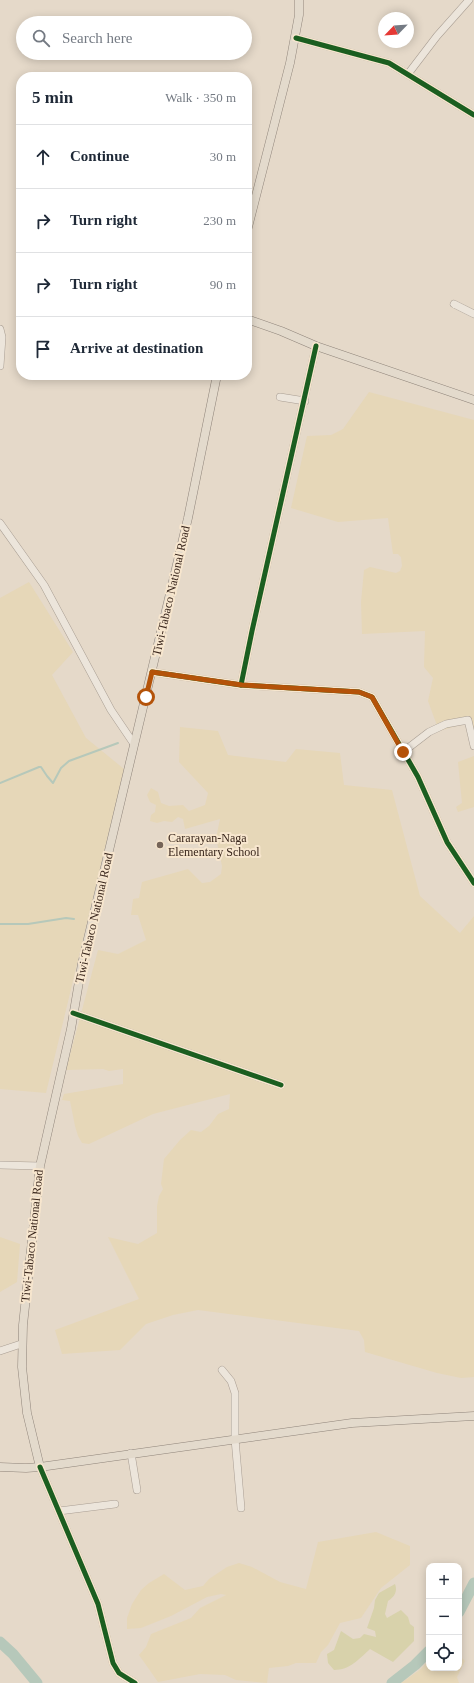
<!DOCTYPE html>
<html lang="en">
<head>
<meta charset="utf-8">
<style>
	body { margin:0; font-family:Georgia,serif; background:#f2f2f3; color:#1f2937 }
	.controls { position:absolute; right:12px; bottom:12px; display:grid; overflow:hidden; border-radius:8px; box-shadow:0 2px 10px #0003 }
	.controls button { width:36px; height:36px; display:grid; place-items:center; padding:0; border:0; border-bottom:1px solid #e0e1e3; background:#fff; color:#1f2937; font:20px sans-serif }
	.compass { position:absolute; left:378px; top:12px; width:36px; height:36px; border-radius:50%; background:#fff; box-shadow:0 2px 10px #0003; rotate:245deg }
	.stop { position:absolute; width:12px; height:12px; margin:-9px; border:3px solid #b45309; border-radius:50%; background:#fff }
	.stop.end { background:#b45309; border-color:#fff; box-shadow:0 1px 4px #0008 }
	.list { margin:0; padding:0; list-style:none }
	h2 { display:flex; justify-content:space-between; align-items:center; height:52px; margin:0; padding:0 16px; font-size:17px }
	h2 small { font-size:13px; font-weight:400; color:#747a83 }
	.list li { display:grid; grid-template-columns:26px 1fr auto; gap:12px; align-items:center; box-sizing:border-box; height:64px; padding:0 16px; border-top:1px solid #e0e1e3 }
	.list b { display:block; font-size:15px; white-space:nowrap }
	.list em { font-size:13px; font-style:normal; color:#747a83 }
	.icon { flex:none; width:22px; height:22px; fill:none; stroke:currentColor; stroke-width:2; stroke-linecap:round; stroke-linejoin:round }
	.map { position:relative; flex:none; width:474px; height:1683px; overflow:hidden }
	.search { position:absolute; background:#fff; box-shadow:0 2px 10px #0003; left:16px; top:16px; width:236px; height:44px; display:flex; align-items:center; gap:10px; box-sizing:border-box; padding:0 14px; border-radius:22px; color:#747a83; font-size:15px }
	.panel { position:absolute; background:#fff; box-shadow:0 2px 10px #0003; left:16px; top:72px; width:236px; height:308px; border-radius:16px }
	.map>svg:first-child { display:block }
	.farmland { fill:#e6d7b8 }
	.green { fill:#d8d2ab }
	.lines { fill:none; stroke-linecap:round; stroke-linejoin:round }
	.stream { stroke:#b6c8ba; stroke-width:2 }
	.river { stroke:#b6c8ba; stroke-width:11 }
	.minor-casing { stroke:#a99e93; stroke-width:8 }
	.major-casing { stroke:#8f847a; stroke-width:9 }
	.minor { stroke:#ece5db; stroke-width:7 }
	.major { stroke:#e3dacc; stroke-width:8 }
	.cycleway-casing { stroke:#f7e6ce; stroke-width:8 }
	.cycleway { stroke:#1b5e20; stroke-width:5 }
	.route { stroke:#b45309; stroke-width:5 }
	.poi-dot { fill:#756458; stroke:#f7e6ce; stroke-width:1.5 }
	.labels { text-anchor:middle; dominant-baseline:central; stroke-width:4; stroke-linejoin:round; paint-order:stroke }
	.street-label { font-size:12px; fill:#38251b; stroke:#f7e6ce }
	.poi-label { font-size:12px; fill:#38251b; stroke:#f7e6ce; text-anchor:start }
</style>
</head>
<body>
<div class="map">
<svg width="474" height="1683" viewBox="0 0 474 1683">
	<rect width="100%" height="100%" fill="#e5d9c9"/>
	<g class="farmland">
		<polygon points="369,392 474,420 474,735 471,722 439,731 428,701 433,678 424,667 425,631 362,634 361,602 364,570 370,567 396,573 400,571 402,566 401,557 398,554 393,554 388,518 338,522 291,508 307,436 331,435 343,429"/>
		<polygon points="29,582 73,652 52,675 86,738 124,769 46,1093 0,1089 0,598"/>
		<polygon points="180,727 218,731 228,755 286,762 296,749 340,753 344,785 392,790 420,896 460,933 474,916 474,1377 461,1378 437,1373 365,1352 364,1340 359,1331 198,1310 173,1315 146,1324 120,1350 62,1354 55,1330 139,1299 108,1237 138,1244 157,1233 157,1206 159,1196 163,1189 161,1184 164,1159 180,1140 191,1130 201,1132 209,1126 218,1114 229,1109 230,1094 153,1114 89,1144 82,1143 78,1136 75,1126 70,1101 62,1100 64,1094 123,1084 123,1069 109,1071 103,1069 66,1070 98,950 118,954 146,940 138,915 131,915 133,899 139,898 142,882 188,869 202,883 210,882 221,874 222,866 216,838 220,819 185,829 183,819 178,817 172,822 164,821 157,823 150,821 151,815 155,812 156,805 150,802 147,795 151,788 158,792 161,803 169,806 183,805 189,811 205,805 208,793 179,762"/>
		<polygon points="474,756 474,807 458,812 456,807 462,803 458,762"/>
		<polygon points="0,1237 20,1244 17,1282 0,1292"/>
		<polygon points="376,1532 410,1546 410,1565 381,1588 361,1618 340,1623 328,1645 321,1652 316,1663 296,1663 288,1666 269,1668 267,1683 236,1680 225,1675 200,1674 158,1682 139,1655 146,1647 151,1634 191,1618 200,1608 226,1595 221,1594 207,1597 171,1616 141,1628 127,1629 127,1618 132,1604 141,1590 149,1583 164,1574 185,1590 203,1586 209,1579 227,1567 239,1563 252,1567 280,1582 306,1589 318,1542"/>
		<polygon points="459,1655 465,1661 457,1677 459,1683 401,1683 421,1669 429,1660 429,1668 459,1668"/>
	</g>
	<path class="green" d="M395 1584C398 1592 394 1597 388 1601L385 1614 387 1618 401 1610 408 1617 410 1624 414 1627V1641L393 1662 370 1649C359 1659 350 1670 334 1670L328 1663 327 1654 334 1650 341 1631 353 1639 360 1638 364 1634 376 1637 375 1631 367 1628 374 1608 375 1600 379 1593Z"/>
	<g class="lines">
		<g class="stream">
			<polyline points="0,783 39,767 41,767 47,776 53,783 61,768 69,761 118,743"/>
			<polyline points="0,924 28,924 66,918 74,919"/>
		</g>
		<g class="river">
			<polyline points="459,1612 474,1583"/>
			<polyline points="0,1642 13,1654 37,1683"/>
			<polyline points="392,1683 415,1665 429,1651"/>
		</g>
		<defs>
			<g id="minor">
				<polyline points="296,38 389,63 474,115"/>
				<polyline points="408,74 437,36 469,0"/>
				<polyline points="454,304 474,314"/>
				<polyline points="0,329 2,337 0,366"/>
				<polyline points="280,397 305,401"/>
				<polyline points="0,523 44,585 111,710 134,744"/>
				<polyline points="152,672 241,685 359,692 372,697 418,777 447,842 474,883"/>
				<polyline points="241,685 252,631 316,346"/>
				<polyline points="403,752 429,732 446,724 468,720 474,746"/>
				<polyline points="73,1013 281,1085"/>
				<polyline points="0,1165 40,1166"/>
				<polyline points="0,1351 21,1344"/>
				<polyline points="222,1370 231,1381 235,1393 235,1439 241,1508"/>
				<polyline points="131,1453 137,1490"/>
				<polyline points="40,1467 98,1604 113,1663 119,1673 135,1683"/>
				<polyline points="59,1511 115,1504"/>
			</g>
			<g id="major">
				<polyline points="247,231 290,63 299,15 299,0"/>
				<polyline points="247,319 281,331 316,346 474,400"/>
				<polyline points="0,1467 26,1468 40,1467 352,1423 474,1416"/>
				<polyline points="40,1467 27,1413 22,1367 23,1325 40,1166 71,1029 82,964 188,518 217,375"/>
			</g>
		</defs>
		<use href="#minor" class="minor-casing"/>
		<use href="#major" class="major-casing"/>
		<use href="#minor" class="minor"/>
		<use href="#major" class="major"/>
		<defs>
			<g id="cycleway">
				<polyline points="296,38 389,63 474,115"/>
				<polyline points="152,672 241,685 359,692 372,697 418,777 447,842 474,883"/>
				<polyline points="241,685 252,631 316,346"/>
				<polyline points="73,1013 281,1085"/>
				<polyline points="40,1467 98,1604 113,1663 119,1673 135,1683"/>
			</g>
		</defs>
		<use href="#cycleway" class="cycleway-casing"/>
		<use href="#cycleway" class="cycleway"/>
	</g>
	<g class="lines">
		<polyline class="route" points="146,697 152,672 242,685 359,692 372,697 403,752"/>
	</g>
	<circle class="poi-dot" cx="160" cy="845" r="4"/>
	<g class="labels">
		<g class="street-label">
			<text transform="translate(171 591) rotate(-77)">Tiwi-Tabaco National Road</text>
			<text transform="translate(94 918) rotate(-77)">Tiwi-Tabaco National Road</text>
			<text transform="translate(32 1236) rotate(-84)">Tiwi-Tabaco National Road</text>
		</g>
		<g class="poi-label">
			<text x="168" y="838">Cararayan-Naga<tspan x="168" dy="14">Elementary School</tspan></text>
		</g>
	</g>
</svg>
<div class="controls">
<button>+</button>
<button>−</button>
<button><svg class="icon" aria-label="locate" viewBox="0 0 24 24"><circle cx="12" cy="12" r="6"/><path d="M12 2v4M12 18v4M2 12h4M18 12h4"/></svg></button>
</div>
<svg class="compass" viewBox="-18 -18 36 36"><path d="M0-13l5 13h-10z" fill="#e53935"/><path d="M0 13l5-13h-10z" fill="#747a83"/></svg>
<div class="stop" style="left:146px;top:697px"></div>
<div class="stop end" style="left:403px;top:752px"></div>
<div class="search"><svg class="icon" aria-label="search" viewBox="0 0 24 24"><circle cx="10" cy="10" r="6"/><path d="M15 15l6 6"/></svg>Search here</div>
<section class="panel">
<h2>5 min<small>Walk · 350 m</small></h2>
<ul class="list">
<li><svg class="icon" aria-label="ahead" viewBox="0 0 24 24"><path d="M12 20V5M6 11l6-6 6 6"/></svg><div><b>Continue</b></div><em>30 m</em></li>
<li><svg class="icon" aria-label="right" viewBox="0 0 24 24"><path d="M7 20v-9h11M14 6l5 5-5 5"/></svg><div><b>Turn right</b></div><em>230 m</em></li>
<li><svg class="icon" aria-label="right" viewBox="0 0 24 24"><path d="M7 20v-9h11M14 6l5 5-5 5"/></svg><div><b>Turn right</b></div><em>90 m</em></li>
<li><svg class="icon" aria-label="arrive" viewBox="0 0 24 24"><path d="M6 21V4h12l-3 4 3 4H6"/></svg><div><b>Arrive at destination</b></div></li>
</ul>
</section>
</div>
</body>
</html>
